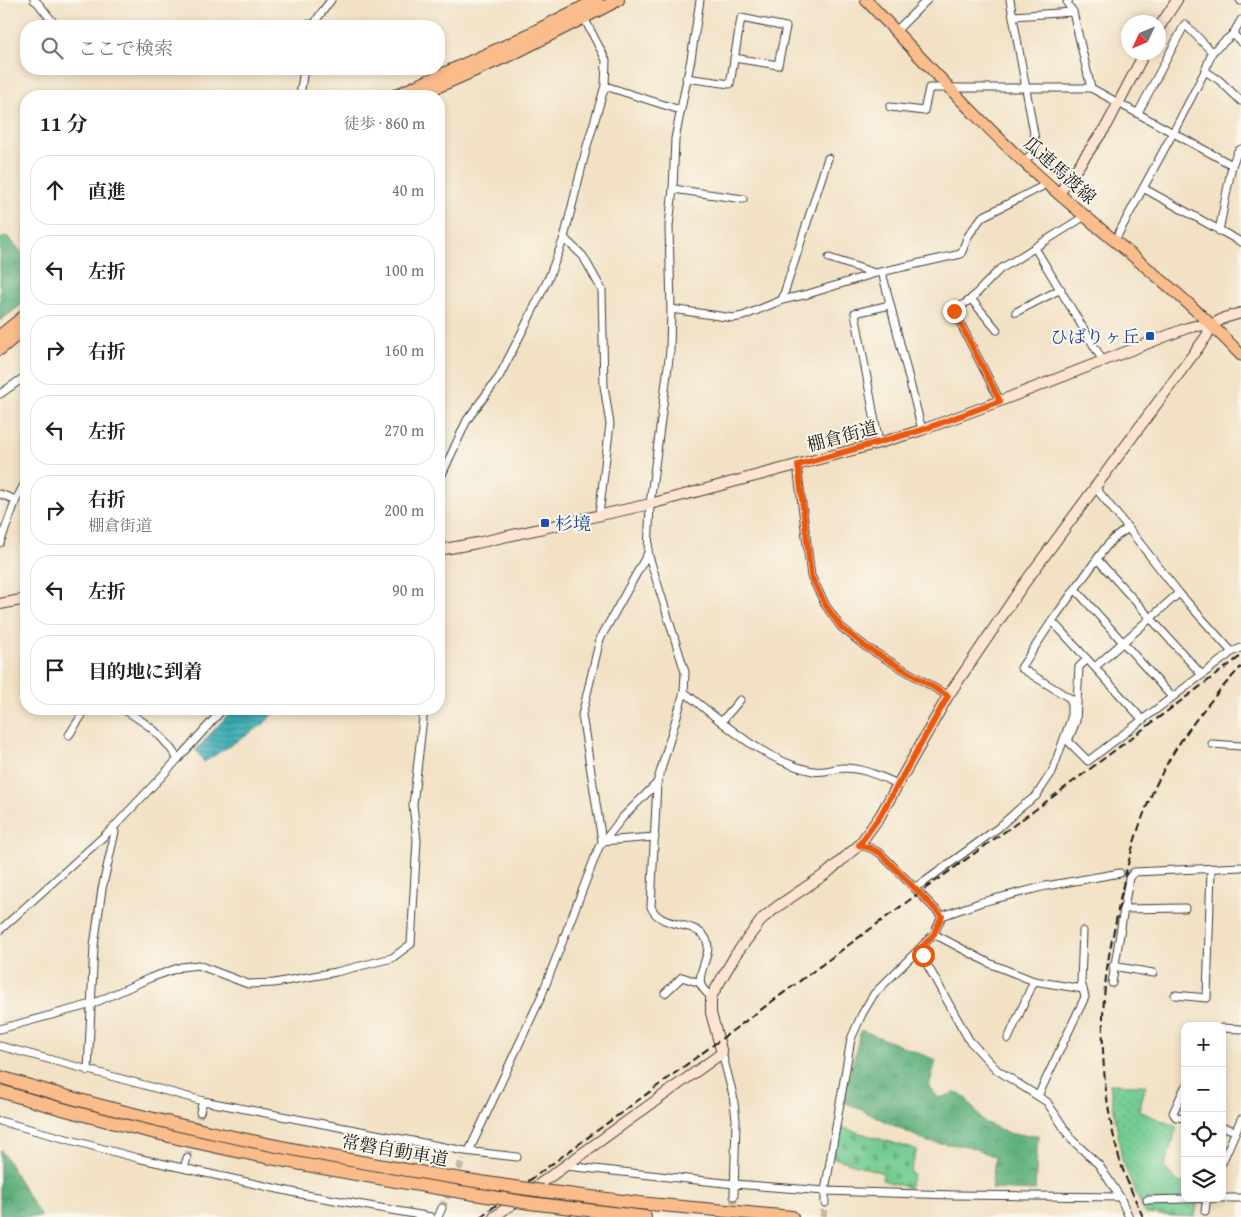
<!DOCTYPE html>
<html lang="ja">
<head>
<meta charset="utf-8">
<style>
	body { margin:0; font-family:"Gentium Book Plus","Noto Serif JP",serif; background:#f6f6f6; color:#222 }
	.controls { position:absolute; right:15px; bottom:15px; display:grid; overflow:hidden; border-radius:10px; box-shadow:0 2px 8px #0003 }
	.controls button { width:45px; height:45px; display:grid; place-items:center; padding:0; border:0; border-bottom:1px solid #e0e0e0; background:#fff; color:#222; font:25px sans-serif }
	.compass { position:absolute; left:1121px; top:15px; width:45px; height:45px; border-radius:50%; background:#fff; box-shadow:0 2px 8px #0003; rotate:226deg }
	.stop { position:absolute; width:15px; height:15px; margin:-11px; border:4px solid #ea580c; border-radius:50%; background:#fff }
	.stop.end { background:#ea580c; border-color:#fff; box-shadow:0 1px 5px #0008 }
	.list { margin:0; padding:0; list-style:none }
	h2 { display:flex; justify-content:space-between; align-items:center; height:65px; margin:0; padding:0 20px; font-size:21px }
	h2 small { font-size:16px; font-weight:400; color:#767676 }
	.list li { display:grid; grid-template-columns:32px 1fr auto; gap:15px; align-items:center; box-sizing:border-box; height:70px; margin:0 10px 10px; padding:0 10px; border:1px solid #e0e0e0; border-radius:20px }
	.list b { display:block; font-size:19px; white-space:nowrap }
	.list p { margin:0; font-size:16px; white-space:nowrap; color:#767676 }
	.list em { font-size:16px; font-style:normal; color:#767676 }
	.icon { flex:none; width:28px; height:28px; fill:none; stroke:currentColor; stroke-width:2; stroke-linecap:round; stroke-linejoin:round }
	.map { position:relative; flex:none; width:1241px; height:1217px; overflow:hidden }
	.search { position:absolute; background:#fff; box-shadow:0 2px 8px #0003; left:20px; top:20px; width:425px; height:55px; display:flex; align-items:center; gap:12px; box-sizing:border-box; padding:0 18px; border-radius:20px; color:#767676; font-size:19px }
	.panel { position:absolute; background:#fff; box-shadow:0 2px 8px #0003; left:20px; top:90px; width:425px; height:625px; border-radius:20px }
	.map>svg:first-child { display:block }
	.grass { fill:url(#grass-dots); stroke:#477456 }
	.forest { fill:url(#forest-crowns); stroke:#3c664c }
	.cemetery { fill:url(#cemetery-stones); stroke:#477456 }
	.water { fill:url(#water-rules); stroke:#2a6468 }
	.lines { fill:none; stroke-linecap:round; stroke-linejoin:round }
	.street-tunnel { stroke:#c7baa2; stroke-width:7; stroke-dasharray:7 3.5; stroke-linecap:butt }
	.street-casing { stroke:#3c3a35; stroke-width:9 }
	.secondary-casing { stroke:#3c3a35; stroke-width:12 }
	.primary-casing { stroke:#3c3a35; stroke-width:13 }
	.highway-casing { stroke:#3c3a35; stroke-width:14 }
	.street { stroke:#fff; stroke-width:7 }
	.secondary { stroke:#fde4d1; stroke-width:10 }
	.primary { stroke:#fabc8b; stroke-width:11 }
	.highway { stroke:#fabc8b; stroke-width:12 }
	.rail { stroke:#1c1c1c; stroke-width:2; stroke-dasharray:8 4; stroke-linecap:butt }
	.highway-bridge-casing { stroke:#3c3a35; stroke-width:14; stroke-linecap:butt }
	.highway-bridge { stroke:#fabc8b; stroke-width:12 }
	.route { stroke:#ea580c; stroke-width:6 }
	.transit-dot { fill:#1a4fb4; stroke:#fbf7ec; stroke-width:2 }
	.labels { text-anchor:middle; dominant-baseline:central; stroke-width:4; stroke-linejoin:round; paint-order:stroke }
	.street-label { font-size:18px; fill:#1c1c1c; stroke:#fbf7ec }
	.transit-label { font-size:18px; fill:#164399; stroke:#fbf7ec; text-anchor:end }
</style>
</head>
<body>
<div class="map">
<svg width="1241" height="1217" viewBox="0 0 1241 1217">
	<defs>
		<pattern id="grass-dots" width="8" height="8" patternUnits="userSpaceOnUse" patternTransform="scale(1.25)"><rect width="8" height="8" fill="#72cb91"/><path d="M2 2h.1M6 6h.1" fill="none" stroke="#62ae7c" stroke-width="1.8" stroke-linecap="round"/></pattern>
		<pattern id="forest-crowns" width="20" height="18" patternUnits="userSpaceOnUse" patternTransform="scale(1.25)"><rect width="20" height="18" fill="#5daf7b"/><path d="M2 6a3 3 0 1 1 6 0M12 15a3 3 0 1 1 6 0" fill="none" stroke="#4c8e64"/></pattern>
		<pattern id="cemetery-stones" width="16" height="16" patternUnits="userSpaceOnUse" patternTransform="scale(1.25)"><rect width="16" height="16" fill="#72cb91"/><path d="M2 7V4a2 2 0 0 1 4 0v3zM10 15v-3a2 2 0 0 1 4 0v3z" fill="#62ae7c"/></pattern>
		<pattern id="water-rules" width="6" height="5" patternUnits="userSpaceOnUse" patternTransform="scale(1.25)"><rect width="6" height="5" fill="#39abb3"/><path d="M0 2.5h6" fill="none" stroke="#2f8a91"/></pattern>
	</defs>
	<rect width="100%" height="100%" fill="#fbf7ec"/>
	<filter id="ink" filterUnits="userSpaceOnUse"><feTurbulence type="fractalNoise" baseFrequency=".02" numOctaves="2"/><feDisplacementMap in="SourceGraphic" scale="10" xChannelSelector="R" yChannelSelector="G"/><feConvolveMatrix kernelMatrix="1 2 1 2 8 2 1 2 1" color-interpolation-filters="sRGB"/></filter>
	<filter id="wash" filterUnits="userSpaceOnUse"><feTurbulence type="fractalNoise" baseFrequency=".0096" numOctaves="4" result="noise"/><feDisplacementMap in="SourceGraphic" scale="20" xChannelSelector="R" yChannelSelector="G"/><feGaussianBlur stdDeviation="1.12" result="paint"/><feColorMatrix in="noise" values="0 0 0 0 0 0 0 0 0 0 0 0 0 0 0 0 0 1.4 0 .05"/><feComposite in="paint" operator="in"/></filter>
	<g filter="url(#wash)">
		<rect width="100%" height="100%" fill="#f2e1c4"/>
		<polygon class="grass" points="1110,1084 1146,1085 1139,1111 1177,1127 1164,1167 1178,1182 1185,1184 1185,1198 1198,1198 1195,1217 1145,1214 1122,1160"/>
		<g class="forest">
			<polygon points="7,236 26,257 26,301 0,321 0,239"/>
			<polygon points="861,1030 936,1060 929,1087 939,1098 955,1093 963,1095 984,1122 1012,1134 1038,1135 1035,1191 991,1189 995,1157 968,1146 928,1142 843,1101"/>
			<polygon points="0,1150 1,1150 41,1217 0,1217"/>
		</g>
		<polygon class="cemetery" points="840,1127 917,1150 910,1173 913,1174 909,1188 882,1180 883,1173 831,1157"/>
		<polygon class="water" points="233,709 277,709 264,724 204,762 196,750"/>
	</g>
	<g filter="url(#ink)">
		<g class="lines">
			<g class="street-tunnel">
				<polyline points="187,1158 200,1112"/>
				<polyline points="442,1208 463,1159"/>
				<polyline points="733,1214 734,1196"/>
				<polyline points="823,1217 825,1203"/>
			</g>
			<defs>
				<g id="street">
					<polyline points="34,0 38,3 56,26"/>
					<path d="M700 0 691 59 675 139 673 189 669 226 671 309 670 351 650 504 648 553 685 672 684 692 657 783 651 907C661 929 690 920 704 936 716 950 696 971 701 985 703 990 707 993 711 997"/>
					<polyline points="1010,0 1035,139 1036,148 1029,157 1022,160"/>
					<polyline points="1069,0 1067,3 1073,12 1091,88 1232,165"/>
					<polyline points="1240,0 1241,1"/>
					<polyline points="1013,16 1073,12"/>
					<polyline points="274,26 314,24"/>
					<polyline points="313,26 319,16 331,0"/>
					<polyline points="896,31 927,0"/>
					<polyline points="1233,34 1241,20"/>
					<polyline points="1205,71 1219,80 1241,101"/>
					<polyline points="686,78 730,84 741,18 786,27 778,65 734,58"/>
					<polyline points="605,86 680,110"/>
					<polyline points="300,96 304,69"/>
					<polyline points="890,107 924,111 929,88 1091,88"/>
					<polyline points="1138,113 1185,24 1212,52"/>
					<polyline points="1143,188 1241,242"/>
					<polyline points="673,189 743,199"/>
					<polyline points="1219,231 1232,165 1238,151 1241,149"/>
					<polyline points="564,238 583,256 602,290 604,386 610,424 599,515"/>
					<polyline points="1115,240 1173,133 1205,71 1212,52 1233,34 1241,42"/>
					<polyline points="1035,248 1103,361"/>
					<polyline points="829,258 875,273"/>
					<polyline points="882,272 922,430"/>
					<polyline points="971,299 997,330"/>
					<polyline points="782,300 828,158"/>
					<polyline points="671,309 733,318 743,316 782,300 808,294 876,273 961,254 968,236 982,217 1041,187 1046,182"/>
					<polyline points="1016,312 1061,289"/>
					<polyline points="0,394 26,376"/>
					<polyline points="1000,401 954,311 971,299 999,270 1085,216"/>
					<polyline points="879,443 855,313 890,305"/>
					<polyline points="797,465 811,576 826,606 841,627 866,647 948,696"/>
					<polyline points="439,481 467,420 499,377 526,324 549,277 564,238 587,146 605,86 606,60 584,18 585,15"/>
					<polyline points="1094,486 1128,528"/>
					<polyline points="0,494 16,500"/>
					<polygon points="1128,528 1179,593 1232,652 1088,761 1068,741 1076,721 1079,667 1087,659 1052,621 1105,548 1113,539"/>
					<polyline points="0,543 16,500 26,481"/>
					<polyline points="648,553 600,639 582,715 602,841 655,837"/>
					<polyline points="1097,559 1202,675"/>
					<polyline points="1075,589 1172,697"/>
					<polyline points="1232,652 1241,648"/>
					<polyline points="1087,659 1142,719"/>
					<polyline points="1095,667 1179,593"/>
					<path d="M684 692C723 722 762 761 813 771 823 773 833 769 843 768 864 768 879 776 898 784"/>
					<path d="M123 709C149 725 161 733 178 759"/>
					<polyline points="722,721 740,700"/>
					<polyline points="69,735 86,709"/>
					<polyline points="1212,744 1241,746"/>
					<polyline points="859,845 870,848 880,853 942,916"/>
					<polyline points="914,887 923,883 998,828 1020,808 1036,796 1052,772 1071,719 1071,699 1021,668 1052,621"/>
					<polyline points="1123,909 1185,908"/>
					<polyline points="0,930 113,828 178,759 223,709"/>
					<polyline points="934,934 991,964 1034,981 1083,989"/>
					<polyline points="919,950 969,1040 997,1070 1047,1102 1072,1140 1099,1165 1120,1197"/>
					<polyline points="1113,966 1153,973"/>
					<polyline points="1112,983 1129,878 1134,872 1241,867"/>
					<polyline points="665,993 682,977 700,983"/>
					<polyline points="1175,995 1207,998 1211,869"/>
					<polyline points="1222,1028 1241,1029"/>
					<polyline points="0,1029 92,1004 150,978 181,967 198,965 248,984 274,983 336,972 392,958 411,944 417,840 413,805 424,709"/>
					<polyline points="1008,1039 1034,981"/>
					<polyline points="0,1046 203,1101 465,1151 517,1157"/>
					<polyline points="722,1053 733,1095 736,1119 734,1196"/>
					<polyline points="88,1071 94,946 102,889 115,832 113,828"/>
					<polyline points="1185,1087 1173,1113 1176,1117 1185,1118"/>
					<polyline points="1038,1096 1085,997 1081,982 1083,931"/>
					<polyline points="200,1112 203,1101"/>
					<polyline points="0,1121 137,1158 301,1194 431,1217"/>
					<polyline points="1222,1127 1236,1131"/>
					<polyline points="469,1151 541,997 599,847 623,817 657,783"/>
					<polyline points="1222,1163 1241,1119"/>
					<polyline points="566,1166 734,1184 825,1191 954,1195 1120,1197 1129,1217"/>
					<polyline points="184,1168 187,1158"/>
					<polyline points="1222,1198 1241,1198"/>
					<polyline points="1147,1200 1219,1198"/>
					<polyline points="825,1203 825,1191 851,1039 862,1014 874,994 934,934 942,916 982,902 1046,886 1120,873"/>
					<polyline points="1205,1211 1207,1198"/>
					<polyline points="438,1217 442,1208"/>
				</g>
				<g id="secondary">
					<polyline points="1158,29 1177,0"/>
					<polyline points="1059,194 1107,125 1145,52"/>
					<polyline points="439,550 477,543 650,504 879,443 922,430 1000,401 1187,328 1195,326 1212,325 1224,318 1241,313"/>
					<polyline points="0,604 26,599"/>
					<polyline points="494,1217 722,1053 711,1013 711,997 736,954 763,918 778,906 827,873 859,845 880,816 948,696 1023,585 1206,337 1212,325"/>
				</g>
				<path id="primary" d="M866 0C929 66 990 134 1059 194 1120 247 1185 295 1241 355"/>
				<g id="highway">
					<polyline points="395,96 510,44 597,0"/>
					<polyline points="416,96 516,52 618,0"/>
					<polyline points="0,336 26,315"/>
					<polyline points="0,349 26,327"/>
					<path d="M0 1077C165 1128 336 1160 507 1186"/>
					<path d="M0 1091C161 1140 327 1171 493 1197"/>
					<polyline points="543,1191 639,1203 792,1217"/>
					<polyline points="530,1203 645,1217"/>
				</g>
			</defs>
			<use href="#street" class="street-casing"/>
			<use href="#secondary" class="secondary-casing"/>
			<use href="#primary" class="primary-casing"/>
			<use href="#highway" class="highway-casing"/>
			<use href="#street" class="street"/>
			<use href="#secondary" class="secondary"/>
			<use href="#primary" class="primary"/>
			<use href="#highway" class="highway"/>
			<g class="rail">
				<polyline points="480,1217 919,893 1035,810 1241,656"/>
				<path d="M1143 1217C1135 1199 1126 1180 1120 1161 1103 1102 1099 1037 1106 977 1108 958 1112 939 1116 921 1125 869 1138 819 1162 773 1182 734 1211 699 1241 667"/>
			</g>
			<defs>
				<g id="highway-bridge">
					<polyline points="507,1186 543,1191"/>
					<polyline points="493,1197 530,1203"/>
				</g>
			</defs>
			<use href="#highway-bridge" class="highway-bridge-casing"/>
			<use href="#highway-bridge" class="highway-bridge"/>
		</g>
	</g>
	<g class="lines" filter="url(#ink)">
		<polyline class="route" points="923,955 919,950 934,934 942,916 880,853 870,848 859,845 880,816 948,696 866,647 841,627 826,606 811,576 798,465 922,430 1000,401 954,311"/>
	</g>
	<g class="transit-dot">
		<rect x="1145" y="331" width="10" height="10" rx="2.5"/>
		<rect x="540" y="518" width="10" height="10" rx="2.5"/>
	</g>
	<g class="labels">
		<g class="street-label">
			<text transform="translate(1060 170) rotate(42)">瓜連馬渡線</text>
			<text transform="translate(842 436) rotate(-15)">棚倉街道</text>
			<text transform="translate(395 1150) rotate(10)">常磐自動車道</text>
		</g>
		<g class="transit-label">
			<text x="1140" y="336">ひばりヶ丘</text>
			<text x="555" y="523" text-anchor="start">杉境</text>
		</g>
	</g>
</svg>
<div class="controls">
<button>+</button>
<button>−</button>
<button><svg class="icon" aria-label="locate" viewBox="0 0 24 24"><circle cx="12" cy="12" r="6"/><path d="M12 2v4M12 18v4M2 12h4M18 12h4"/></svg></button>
<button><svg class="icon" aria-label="layers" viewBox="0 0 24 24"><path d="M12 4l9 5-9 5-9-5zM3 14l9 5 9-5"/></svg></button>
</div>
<svg class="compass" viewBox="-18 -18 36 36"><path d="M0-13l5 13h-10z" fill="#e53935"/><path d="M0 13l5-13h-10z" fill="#767676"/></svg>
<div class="stop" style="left:923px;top:955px"></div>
<div class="stop end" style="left:954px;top:311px"></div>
<div class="search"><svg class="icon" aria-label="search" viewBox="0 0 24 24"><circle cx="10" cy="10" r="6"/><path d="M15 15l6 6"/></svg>ここで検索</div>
<section class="panel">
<h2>11 分<small>徒歩 · 860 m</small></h2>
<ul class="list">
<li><svg class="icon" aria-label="ahead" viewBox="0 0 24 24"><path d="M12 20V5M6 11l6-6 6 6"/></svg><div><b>直進</b></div><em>40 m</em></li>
<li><svg class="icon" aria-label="left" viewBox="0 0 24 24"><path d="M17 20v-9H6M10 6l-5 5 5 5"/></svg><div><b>左折</b></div><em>100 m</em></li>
<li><svg class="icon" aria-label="right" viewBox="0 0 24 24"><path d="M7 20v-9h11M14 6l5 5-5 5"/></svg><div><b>右折</b></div><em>160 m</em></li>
<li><svg class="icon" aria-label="left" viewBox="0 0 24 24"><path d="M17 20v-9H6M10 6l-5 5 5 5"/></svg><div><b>左折</b></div><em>270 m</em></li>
<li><svg class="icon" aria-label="right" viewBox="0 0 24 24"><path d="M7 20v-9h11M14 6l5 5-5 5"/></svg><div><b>右折</b><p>棚倉街道</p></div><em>200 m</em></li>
<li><svg class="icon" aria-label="left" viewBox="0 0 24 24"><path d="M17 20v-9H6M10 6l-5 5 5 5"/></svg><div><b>左折</b></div><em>90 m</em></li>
<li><svg class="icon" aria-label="arrive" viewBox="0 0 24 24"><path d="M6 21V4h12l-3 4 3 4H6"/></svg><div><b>目的地に到着</b></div></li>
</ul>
</section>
</div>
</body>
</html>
